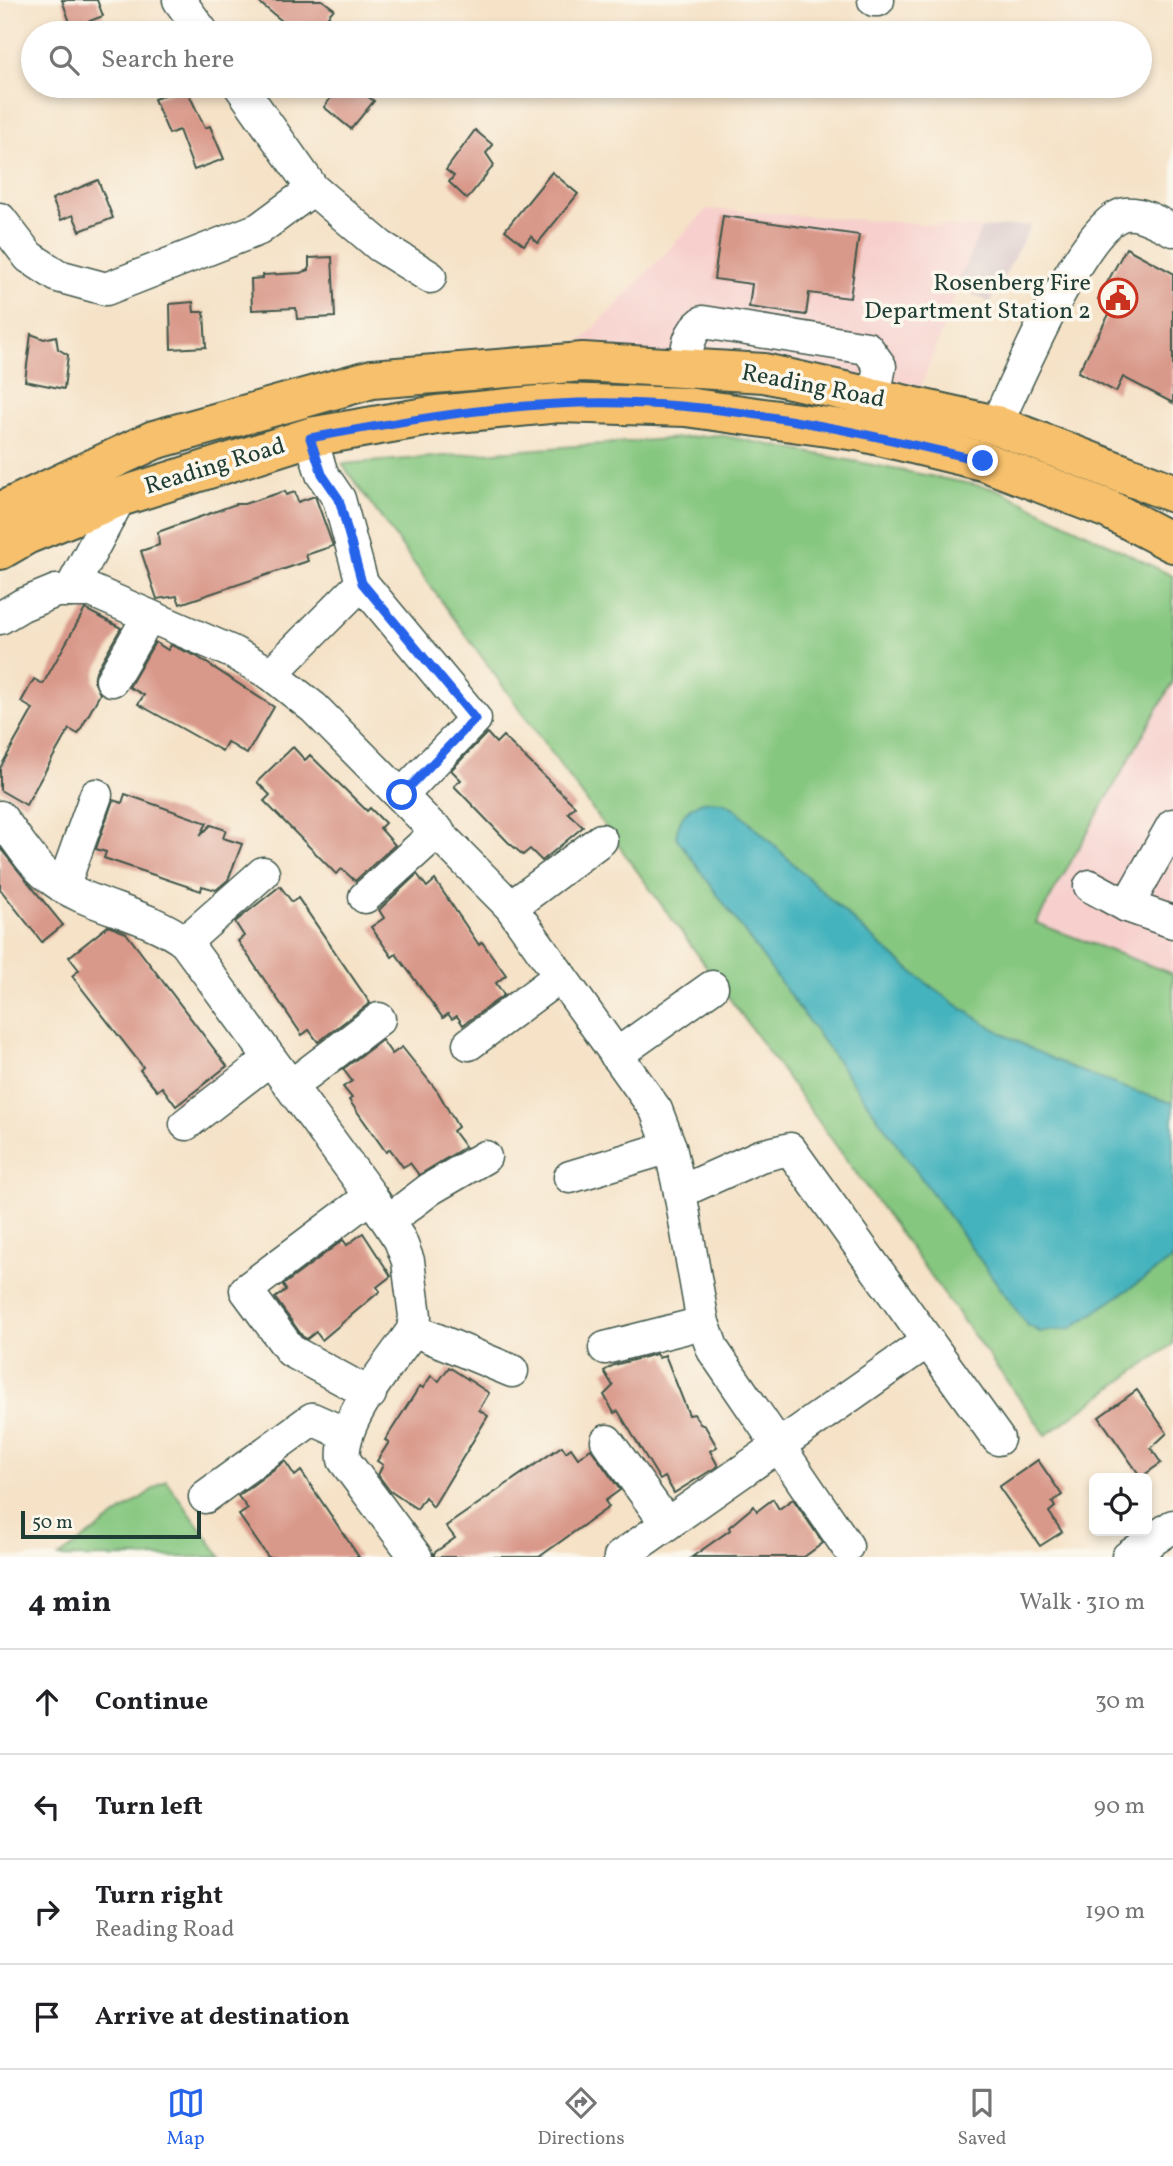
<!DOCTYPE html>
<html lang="en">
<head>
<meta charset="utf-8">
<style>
	body { margin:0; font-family:Vollkorn,serif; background:#f6f6f6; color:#202124 }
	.controls { position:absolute; right:21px; bottom:21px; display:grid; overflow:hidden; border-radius:10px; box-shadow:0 4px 10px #0003 }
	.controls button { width:63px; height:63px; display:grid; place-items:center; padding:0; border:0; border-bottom:2px solid #e0e0e0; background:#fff; color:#202124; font:35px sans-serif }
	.scale { position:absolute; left:21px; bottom:18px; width:180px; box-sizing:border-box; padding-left:7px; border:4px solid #1f3d34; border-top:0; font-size:19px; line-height:24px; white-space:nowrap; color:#1f3d34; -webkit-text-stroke:5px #fbf7ec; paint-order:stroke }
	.stop { position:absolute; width:21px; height:21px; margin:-16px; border:5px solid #2563eb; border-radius:50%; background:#fff }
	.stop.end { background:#2563eb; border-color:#fff; box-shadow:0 2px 7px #0008 }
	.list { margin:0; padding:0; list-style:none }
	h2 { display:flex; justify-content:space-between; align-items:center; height:91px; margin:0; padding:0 28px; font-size:30px }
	h2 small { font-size:23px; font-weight:400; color:#757577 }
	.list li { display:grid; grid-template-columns:46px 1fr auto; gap:21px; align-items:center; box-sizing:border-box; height:105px; padding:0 28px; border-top:2px solid #e0e0e0 }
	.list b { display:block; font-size:26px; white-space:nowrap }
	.list p { margin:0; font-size:23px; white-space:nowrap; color:#757577 }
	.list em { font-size:23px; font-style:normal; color:#757577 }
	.icon { flex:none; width:38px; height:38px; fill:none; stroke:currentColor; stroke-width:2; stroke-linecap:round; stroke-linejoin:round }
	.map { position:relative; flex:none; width:1173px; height:1557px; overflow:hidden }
	.search { position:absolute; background:#fff; box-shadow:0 4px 10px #0003; left:21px; right:21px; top:21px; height:77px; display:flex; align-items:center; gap:18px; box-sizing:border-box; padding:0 24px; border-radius:38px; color:#757577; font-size:26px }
	.sheet { height:511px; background:#fff }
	nav { display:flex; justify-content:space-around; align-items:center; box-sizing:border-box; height:98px; border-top:2px solid #e0e0e0; background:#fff; font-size:19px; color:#757577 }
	nav a { display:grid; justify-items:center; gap:4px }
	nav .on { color:#2563eb }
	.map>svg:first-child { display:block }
	.built { fill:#f7d0cd }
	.industrial { fill:#d2bec3 }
	.green { fill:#86c780; stroke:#52825a; stroke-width:2 }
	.water { fill:#44b3bd; stroke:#327878; stroke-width:2 }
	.building { fill:#d9998a }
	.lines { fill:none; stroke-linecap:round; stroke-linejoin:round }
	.minor-casing { stroke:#3f564a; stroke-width:35 }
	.major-casing { stroke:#3f564a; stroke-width:42 }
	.minor { stroke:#fff; stroke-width:32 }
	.major { stroke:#f7c06c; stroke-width:38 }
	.route { stroke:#2563eb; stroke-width:9 }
	.labels { text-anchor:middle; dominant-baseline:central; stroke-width:7; stroke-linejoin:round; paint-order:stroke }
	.poi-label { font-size:24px; fill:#1f3d34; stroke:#fbf7ec; text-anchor:end }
	.street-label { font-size:24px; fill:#1f3d34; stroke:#fbf7ec }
</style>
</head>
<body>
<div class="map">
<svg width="1173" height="1557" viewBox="0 0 1173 1557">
	<rect width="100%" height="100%" fill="#fbf7ec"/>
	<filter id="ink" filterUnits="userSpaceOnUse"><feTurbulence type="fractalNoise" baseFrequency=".0143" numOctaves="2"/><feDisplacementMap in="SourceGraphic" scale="14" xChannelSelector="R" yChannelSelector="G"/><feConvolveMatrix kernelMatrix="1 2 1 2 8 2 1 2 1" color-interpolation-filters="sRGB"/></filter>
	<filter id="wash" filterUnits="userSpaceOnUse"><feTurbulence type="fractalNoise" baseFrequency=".00686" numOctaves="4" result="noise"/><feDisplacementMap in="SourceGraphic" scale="28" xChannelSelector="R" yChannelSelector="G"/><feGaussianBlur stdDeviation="1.57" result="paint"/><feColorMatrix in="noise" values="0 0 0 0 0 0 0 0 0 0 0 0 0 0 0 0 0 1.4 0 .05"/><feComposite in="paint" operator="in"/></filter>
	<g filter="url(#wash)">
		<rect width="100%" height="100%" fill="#f5e2c7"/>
		<g class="built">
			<polygon points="707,209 981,228 921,386 578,345"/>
			<polygon points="1173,682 1173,974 1036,923"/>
		</g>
		<polygon class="industrial" points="1031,225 990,303 957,285 981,228"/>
		<g class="green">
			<polygon points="719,435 997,489 1173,576 1173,682 1036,923 1173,974 1173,1344 1046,1435 342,464"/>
			<polygon points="166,1480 221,1557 59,1557"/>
		</g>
		<path class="water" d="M708 801 723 802 736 809C811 879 894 968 982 1021 1041 1058 1107 1084 1173 1103V1259L1070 1329 1040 1332 1027 1325 676 837C679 816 687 805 708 801Z"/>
		<g id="blocks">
			<g class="building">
				<polygon points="62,0 97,0 103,16 72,28"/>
				<polygon points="256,0 322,0 334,9 328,16 332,19 321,33 297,33"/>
				<polygon points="185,86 205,128 210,126 224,159 194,170 179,130 169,134 154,99"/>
				<polygon points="340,86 353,86 374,101 351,129 324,107"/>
				<polygon points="475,130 493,145 486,153 494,165 467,199 449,182 454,176 446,170"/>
				<polygon points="552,172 578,194 538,243 531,236 524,245 505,230"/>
				<polygon points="98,180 113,218 80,231 73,215 61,220 52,199"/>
				<polygon points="723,216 859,235 850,298 809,293 806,315 749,307 752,284 714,279"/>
				<polygon points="1126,248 1173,273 1173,403 1123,377 1116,392 1078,372 1113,307 1098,299"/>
				<polygon points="332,257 335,317 297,319 296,308 252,310 251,279 263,278 263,275 300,273 309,270 309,258"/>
				<polygon points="193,302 194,312 204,312 206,347 171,349 170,304"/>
				<polygon points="31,334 44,339 56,336 58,349 68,355 64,389 25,381"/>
				<polygon points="285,491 286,495 295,492 298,502 315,496 333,546 306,555 308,561 180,604 177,596 157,599 141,551 159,545 158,532 236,504 244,504"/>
				<polygon points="85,609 121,628 96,671 94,681 100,694 78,734 69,729 26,805 0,790 0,768 33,709 21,702 34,679 43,684"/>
				<polygon points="155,642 168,650 171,645 196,656 274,707 247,754 227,742 222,751 138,704 144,695 129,687"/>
				<polygon points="487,733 496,743 503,736 575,806 568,813 583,827 542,861 530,849 523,855 508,842 454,786 461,780 451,770"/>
				<polygon points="293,747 305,760 310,755 367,811 370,808 385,823 380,828 395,845 355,881 342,869 336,874 264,801 270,795 257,782"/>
				<polygon points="125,794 207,823 200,836 211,825 226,830 223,838 242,844 228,880 216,890 202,886 201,891 104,858 106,852 96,849 113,800 122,803"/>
				<polygon points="0,848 63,925 42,942 0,889"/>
				<polygon points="417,874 427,887 435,880 479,945 482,942 506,975 496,983 504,995 463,1025 457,1016 452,1019 448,1014 443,1018 396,954 392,957 371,927 384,918 379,910"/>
				<polygon points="280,886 292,902 298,898 370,1003 318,1042 309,1030 302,1035 238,941 244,936 235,922"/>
				<polygon points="108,926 126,933 227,1066 176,1106 162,1087 157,1091 140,1070 143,1067 72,976 79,970 69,957"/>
				<polygon points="382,1040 392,1054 402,1047 438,1092 458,1127 453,1131 465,1147 419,1175 410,1163 403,1167 390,1149 386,1152 349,1100 352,1098 343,1087 352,1081 343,1069"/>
				<polygon points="363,1233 391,1276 377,1287 380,1291 322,1340 316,1332 307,1339 303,1337 275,1298 286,1290 283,1285 343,1240 347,1245"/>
				<polygon points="656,1354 659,1358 665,1355 689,1415 694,1414 700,1424 705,1426 717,1447 710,1451 718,1466 674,1493 665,1477 660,1480 618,1411 614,1413 604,1395 613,1386 604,1371 614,1365"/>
				<polygon points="449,1367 489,1393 479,1410 488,1416 433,1507 425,1497 417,1509 390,1491 378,1475 383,1465 377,1461 389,1442 385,1440 420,1386 423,1388 431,1376 439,1381"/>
				<polygon points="1137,1390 1167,1433 1151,1448 1161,1463 1141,1477 1099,1417"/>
				<polygon points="562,1446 566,1452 571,1448 578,1458 591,1449 620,1490 605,1501 609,1507 539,1557 434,1557 434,1553 455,1538 446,1526"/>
				<polygon points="1038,1460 1062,1495 1052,1502 1055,1507 1049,1512 1062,1532 1040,1546 999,1487"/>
				<polygon points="285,1461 295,1476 301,1471 359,1557 268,1557 239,1515 248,1509 238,1496"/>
				<polygon points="773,1499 779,1509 793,1499 823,1543 804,1557 692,1557 730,1530 729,1527 754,1506 757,1511"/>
			</g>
		</g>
	</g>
	<g filter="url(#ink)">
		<use href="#blocks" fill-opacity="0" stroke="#3f564a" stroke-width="2"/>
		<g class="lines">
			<defs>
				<g id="minor">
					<polyline points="179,0 203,33"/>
					<polyline points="874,0 878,0"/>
					<polyline points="240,86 313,189 380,246 430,277"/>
					<polyline points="0,219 29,257 58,276 106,289 259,229 313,189"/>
					<path d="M685 368C687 350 687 334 703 322L867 348 880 366 874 397"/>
					<path d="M996 425C1017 380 1077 239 1117 217 1135 207 1157 223 1173 230"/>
					<polyline points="362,583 475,719 402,795"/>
					<polyline points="70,591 120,497"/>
					<polyline points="0,618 22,605 56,591 92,591 232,652 271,674 314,708 511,907 656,1110 670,1147 680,1192 703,1323 713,1350 847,1546"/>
					<polyline points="271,674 362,583 339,499 322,474 310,437"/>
					<polyline points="112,680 149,616"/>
					<path d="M0 817C15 835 29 861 48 876 87 908 144 911 185 942L371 1196 400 1240 408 1261 415 1316 413 1330C391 1363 339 1421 344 1460L416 1557"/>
					<polyline points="1090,886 1127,906 1173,922"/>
					<polyline points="63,887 96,795"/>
					<polyline points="365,897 438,831"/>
					<polyline points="1127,906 1173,825"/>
					<polyline points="511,907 601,840"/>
					<polyline points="185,942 263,873"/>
					<polyline points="469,1044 560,976"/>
					<polyline points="616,1055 712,987"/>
					<polyline points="291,1086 379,1019"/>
					<polyline points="186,1124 270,1059"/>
					<polyline points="570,1177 670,1147"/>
					<polyline points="680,1192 760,1156 790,1149 998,1439"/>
					<polyline points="388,1221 430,1189 485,1157"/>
					<polyline points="413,1330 512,1371"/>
					<polyline points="605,1348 703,1323"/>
					<polyline points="370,1394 291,1351 246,1290 371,1196"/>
					<polyline points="607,1441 667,1524"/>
					<polyline points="205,1497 312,1419 346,1434"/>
					<polyline points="620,1557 928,1341"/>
					<polyline points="1128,1557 1173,1526"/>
				</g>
				<g id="major">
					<polyline points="0,512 154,440 372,379 583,362 764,373 996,425 1173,493"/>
					<polyline points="0,550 26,535 120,497 310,437 437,415 559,403 686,407 863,432 983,461 1108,509 1173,543"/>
				</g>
			</defs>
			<use href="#minor" class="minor-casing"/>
			<use href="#major" class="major-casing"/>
			<use href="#minor" class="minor"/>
			<use href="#major" class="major"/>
		</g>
	</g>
	<g class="lines" filter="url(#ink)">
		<path class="route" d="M402 795 475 719 362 583 339 499 322 474 310 438C392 423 474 408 557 404 700 396 845 428 983 461"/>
	</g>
	<defs>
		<symbol id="civic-ring" viewBox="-11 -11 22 22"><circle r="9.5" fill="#fbf7ec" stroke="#c8321e" stroke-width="1.5"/><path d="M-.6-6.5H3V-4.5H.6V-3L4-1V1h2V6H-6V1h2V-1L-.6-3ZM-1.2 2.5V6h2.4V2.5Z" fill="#c8321e"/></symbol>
	</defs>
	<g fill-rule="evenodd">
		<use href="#civic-ring" x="1096" y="276" width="44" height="44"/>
	</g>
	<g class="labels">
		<g class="poi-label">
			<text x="1091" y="284">Rosenberg Fire<tspan x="1091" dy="28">Department Station 2</tspan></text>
		</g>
		<g class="street-label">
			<text transform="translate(813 387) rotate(11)">Reading Road</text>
			<text transform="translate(215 467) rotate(-17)">Reading Road</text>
		</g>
	</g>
</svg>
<div class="controls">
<button><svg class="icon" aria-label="locate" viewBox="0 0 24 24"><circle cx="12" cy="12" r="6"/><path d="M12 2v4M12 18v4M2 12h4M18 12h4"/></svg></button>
</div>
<div class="scale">50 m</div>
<div class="stop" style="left:402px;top:795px"></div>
<div class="stop end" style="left:983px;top:461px"></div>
<div class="search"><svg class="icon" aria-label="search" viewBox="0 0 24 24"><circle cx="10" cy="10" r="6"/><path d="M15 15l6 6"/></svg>Search here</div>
</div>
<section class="sheet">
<h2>4 min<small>Walk · 310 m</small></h2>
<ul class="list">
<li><svg class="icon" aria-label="ahead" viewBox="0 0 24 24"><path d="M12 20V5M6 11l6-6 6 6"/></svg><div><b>Continue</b></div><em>30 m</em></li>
<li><svg class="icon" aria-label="left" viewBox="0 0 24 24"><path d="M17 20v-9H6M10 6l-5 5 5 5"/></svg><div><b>Turn left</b></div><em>90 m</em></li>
<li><svg class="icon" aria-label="right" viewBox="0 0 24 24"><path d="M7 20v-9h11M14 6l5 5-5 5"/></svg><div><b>Turn right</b><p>Reading Road</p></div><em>190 m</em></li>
<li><svg class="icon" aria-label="arrive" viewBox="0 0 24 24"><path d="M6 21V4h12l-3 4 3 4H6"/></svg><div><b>Arrive at destination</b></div></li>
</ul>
</section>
<nav>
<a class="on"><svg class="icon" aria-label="map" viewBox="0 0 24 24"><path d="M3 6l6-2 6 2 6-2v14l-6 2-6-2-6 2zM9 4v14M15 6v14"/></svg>Map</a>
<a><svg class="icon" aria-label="directions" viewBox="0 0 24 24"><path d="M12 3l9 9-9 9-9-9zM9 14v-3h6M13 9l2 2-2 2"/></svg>Directions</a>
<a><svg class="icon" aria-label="saved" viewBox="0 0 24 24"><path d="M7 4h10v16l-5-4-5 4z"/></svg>Saved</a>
</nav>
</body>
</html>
